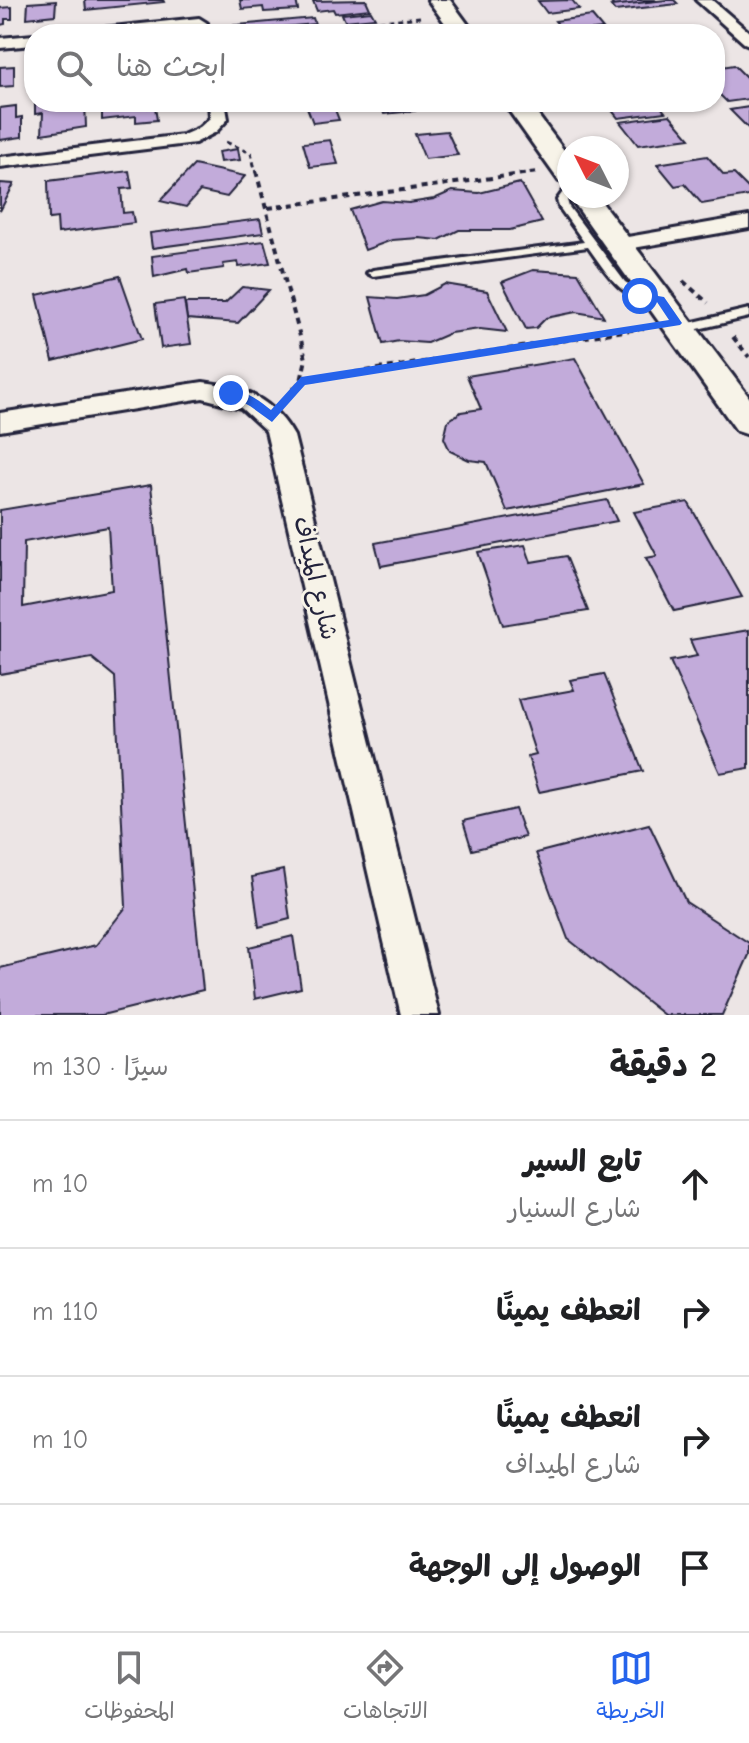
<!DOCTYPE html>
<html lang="ar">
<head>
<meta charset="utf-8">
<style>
	body { margin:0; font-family:"Comic Neue","Playpen Sans Arabic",sans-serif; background:#f6f6f6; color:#202124; direction:rtl }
	.compass { position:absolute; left:557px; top:136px; width:72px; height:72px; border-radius:50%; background:#fff; box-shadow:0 2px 6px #0004; rotate:312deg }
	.stop { position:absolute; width:24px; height:24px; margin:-18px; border:6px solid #2563eb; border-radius:50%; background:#fff }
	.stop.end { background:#2563eb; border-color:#fff; box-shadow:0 2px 8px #0008 }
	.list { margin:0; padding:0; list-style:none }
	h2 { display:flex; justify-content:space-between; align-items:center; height:104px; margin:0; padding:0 32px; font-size:34px }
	h2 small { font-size:26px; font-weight:400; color:#757577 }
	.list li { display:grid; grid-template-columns:52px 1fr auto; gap:24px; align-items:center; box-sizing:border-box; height:128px; padding:0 32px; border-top:2px solid #e0e0e0 }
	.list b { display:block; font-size:30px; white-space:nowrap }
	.list p { margin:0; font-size:26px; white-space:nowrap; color:#757577 }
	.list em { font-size:26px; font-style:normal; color:#757577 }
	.icon { flex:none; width:44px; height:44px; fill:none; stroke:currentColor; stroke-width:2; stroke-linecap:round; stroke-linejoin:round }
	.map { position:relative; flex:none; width:749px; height:1015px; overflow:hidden; direction:ltr }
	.search { position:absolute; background:#fff; box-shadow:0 2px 6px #0004; left:24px; right:24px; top:24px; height:88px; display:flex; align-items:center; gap:20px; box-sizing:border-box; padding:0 28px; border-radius:32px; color:#757577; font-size:30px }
	.sheet { height:616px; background:#fff }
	nav { display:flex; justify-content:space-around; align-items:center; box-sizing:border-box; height:112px; border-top:2px solid #e0e0e0; background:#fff; font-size:22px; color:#757577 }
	nav a { display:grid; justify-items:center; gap:4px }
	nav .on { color:#2563eb }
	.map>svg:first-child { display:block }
	.building { fill:#c2abda; stroke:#22223b; stroke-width:2; fill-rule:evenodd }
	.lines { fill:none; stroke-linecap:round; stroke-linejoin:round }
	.lane-casing { stroke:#22223b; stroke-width:6 }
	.street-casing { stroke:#22223b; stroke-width:6 }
	.secondary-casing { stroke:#22223b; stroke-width:6 }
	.path-far2 { stroke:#22223b; stroke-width:3; stroke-dasharray:5 4; stroke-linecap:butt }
	.path-far1 { stroke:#22223b; stroke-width:4; stroke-dasharray:6 5; stroke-linecap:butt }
	.path { stroke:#22223b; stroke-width:5; stroke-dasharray:8 6; stroke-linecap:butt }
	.lane { fill:#f7f3e8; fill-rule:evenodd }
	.street { fill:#f7f3e8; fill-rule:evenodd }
	.secondary { fill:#f7f3e8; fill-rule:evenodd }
	.route { fill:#2563eb }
	.labels { text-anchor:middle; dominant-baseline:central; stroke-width:6; stroke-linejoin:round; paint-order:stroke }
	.street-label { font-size:24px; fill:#22223b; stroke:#f7f3e8 }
</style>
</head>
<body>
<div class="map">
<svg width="749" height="1015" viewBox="0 0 749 1015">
	<rect width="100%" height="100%" fill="#ece5e5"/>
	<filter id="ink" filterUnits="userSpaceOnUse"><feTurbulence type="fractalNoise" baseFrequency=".0125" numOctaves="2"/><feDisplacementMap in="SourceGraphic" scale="16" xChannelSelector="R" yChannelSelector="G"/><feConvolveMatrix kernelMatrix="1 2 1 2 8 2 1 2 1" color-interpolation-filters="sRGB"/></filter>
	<g filter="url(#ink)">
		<g class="building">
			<polygon points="85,0 163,0 164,2 86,10"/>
			<polygon points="240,0 296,0 298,10 264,12 263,7 242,9"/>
			<polygon points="366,0 370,9 335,13 333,9 317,11 313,1"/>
			<polygon points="572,0 579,9 547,13 538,1"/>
			<polygon points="608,0 655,0 656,1 614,6"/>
			<polygon points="666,0 674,0 678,4 615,11 611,6"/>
			<polygon points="56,1 55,15 27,18 28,3"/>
			<polygon points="12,7 12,19 5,19 5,24 0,25 0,8"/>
			<polygon points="371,11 375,18 345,21 342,14"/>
			<polygon points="592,16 603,29 565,33 555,21"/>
			<polygon points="313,18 315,24 228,32 227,26"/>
			<polygon points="661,28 672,28 693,34 630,32"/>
			<polygon points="734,65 749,80 749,99 727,102 715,90 715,68"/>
			<polygon points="14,66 14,86 0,87 0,67"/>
			<polygon points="85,102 86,127 42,134 43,113 35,114 35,103"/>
			<polygon points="89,102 147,102 148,108 155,107 157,120 136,122 136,116 102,120 102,103 89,105"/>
			<polygon points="305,102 332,102 339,120 313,123"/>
			<polygon points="380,102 412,102 415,111 384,114"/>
			<polygon points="605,102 657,102 665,112 618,118"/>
			<polygon points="16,106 16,118 22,117 22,137 0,140 0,108"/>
			<polygon points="749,107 749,128 748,128 730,110"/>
			<polygon points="670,115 690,138 638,145 620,122"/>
			<polygon points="447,131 458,155 425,159 415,134"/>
			<polygon points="330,140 338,164 310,167 303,143"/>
			<polygon points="238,149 240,160 220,162 218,152"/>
			<polygon points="707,156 724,175 734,174 749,189 749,196 702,204 685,184 675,186 657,164"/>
			<polygon points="194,165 245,176 227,197 200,191 186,207 160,201"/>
			<polygon points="129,171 132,188 121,189 123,213 132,212 134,223 58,233 57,218 49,219 48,181"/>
			<polygon points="0,183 14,184 0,211"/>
			<polygon points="520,183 542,222 510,230 459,230 439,240 419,238 392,240 365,250 350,210 382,201 409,203 434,199 452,191 479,193"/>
			<polygon points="260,219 263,233 152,248 150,233"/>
			<polygon points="264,241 270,263 239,267 238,262 223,264 224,268 189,273 188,269 154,277 152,256"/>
			<polygon points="533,270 578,273 604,317 576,312 546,318 536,328 526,329 502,282"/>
			<polygon points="120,276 142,339 53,361 37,295"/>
			<polygon points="445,284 487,291 507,332 480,329 450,333 427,343 399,341 383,344 370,297 397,299 424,295"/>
			<polygon points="242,287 269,290 238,323 187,319 185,303 225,303"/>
			<polygon points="184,300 191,344 161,348 155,304"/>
			<polygon points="575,358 644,484 507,511 486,462 469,460 450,451 444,438 448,421 461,412 481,409 467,376"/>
			<path d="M151 485 203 990 102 1015H0V968L96 945 126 907 115 677 92 658 0 674V510ZM108 527 112 590 23 607 24 542Z"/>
			<polygon points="607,500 617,521 381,566 375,543"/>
			<polygon points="688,502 742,597 674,611 646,558 657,556 634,512"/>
			<polygon points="525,545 531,562 566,556 588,611 503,625 478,552"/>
			<polygon points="749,630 749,768 720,773 670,661 697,656 690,640"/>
			<polygon points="604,674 643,771 539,792 528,757 536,755 518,700 574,690 570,680"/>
			<polygon points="515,809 525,837 472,850 463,821"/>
			<polygon points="649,824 686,902 749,943 749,955 722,1015 664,1015 568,939 536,853"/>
			<polygon points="283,870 290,919 259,927 252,877"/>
			<polygon points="293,936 301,988 255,999 249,947"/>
		</g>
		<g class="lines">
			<defs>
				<g id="lane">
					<path d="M569 188 570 196 567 200 569 207 625 282 643 293 661 296V302C624 305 607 273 588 247L373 276 367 273 373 270 584 242 559 207 557 200 565 189Z"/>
					<polygon points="749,309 749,317 681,333 675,329 681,325"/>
				</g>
				<g id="street">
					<polygon points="696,0 712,0 749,32 749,45 744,43"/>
					<polygon points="199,18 207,23 204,26 137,34 85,34 93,29"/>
					<polygon points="34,35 34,45 0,48 0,38"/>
					<polygon points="209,102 225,102 228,119 216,132 195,143 0,167 0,157 183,135 199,128 210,118"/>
					<polygon points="749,216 749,228 616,251 606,245 616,239"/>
					<path d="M203 382C244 387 273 399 294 436L439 1015H401L266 431 241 408 203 398 0 431V413Z"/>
				</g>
				<g id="secondary">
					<polygon points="428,0 450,0 475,34 453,34"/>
					<polygon points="503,102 528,102 569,157 569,183 559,181"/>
					<polygon points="569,196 597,196 749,397 749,435 737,431"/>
				</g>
			</defs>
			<use href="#lane" class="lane-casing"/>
			<use href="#street" class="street-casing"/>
			<use href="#secondary" class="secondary-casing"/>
			<g class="path-far2">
				<polyline points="254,34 420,17"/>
				<polyline points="226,142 251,153 256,173"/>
				<polyline points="531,173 537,172"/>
			</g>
			<g class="path-far1">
				<polyline points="256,171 306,359 301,381 293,390"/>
				<polyline points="268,208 537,172"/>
				<polyline points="683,281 708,303"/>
				<polyline points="733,337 749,357"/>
				<polyline points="301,381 644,328"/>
			</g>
			<polyline class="path" points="285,401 295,388"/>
			<use href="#lane" class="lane"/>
			<use href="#street" class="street"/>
			<use href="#secondary" class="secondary"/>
		</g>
	</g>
	<path class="route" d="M640 293 664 297 682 323 680 325 305 385 272 422 250 406 225 393C238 384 260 401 271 410L301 377 669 320 657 302 636 298V294Z"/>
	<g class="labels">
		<g class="street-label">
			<text transform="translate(316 578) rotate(77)">شارع الميداف</text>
		</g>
	</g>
</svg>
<svg class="compass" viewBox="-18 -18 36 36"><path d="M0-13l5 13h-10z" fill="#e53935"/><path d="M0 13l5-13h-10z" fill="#757577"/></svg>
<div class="stop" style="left:640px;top:296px"></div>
<div class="stop end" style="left:231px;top:393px"></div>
<div class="search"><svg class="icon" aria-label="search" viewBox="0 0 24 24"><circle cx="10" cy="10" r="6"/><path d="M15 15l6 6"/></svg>ابحث هنا</div>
</div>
<section class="sheet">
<h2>2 دقيقة<small>سيرًا · 130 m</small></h2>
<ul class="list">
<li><svg class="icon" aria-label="ahead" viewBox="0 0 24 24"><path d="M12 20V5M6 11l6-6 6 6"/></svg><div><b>تابع السير</b><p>شارع السنيار</p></div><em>10 m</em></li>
<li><svg class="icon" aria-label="right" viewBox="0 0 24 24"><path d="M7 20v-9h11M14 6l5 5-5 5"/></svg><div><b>انعطف يمينًا</b></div><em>110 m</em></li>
<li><svg class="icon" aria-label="right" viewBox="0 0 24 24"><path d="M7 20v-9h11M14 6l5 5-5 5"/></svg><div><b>انعطف يمينًا</b><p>شارع الميداف</p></div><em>10 m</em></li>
<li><svg class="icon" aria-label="arrive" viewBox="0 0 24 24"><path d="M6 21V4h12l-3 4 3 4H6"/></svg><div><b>الوصول إلى الوجهة</b></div></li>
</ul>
</section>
<nav>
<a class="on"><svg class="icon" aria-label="map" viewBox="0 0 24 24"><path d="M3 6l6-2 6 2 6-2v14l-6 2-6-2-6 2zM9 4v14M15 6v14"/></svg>الخريطة</a>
<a><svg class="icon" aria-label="directions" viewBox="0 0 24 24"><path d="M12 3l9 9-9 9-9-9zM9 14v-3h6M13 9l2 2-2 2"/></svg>الاتجاهات</a>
<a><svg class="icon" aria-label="saved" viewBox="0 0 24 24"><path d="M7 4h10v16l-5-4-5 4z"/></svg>المحفوظات</a>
</nav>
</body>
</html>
